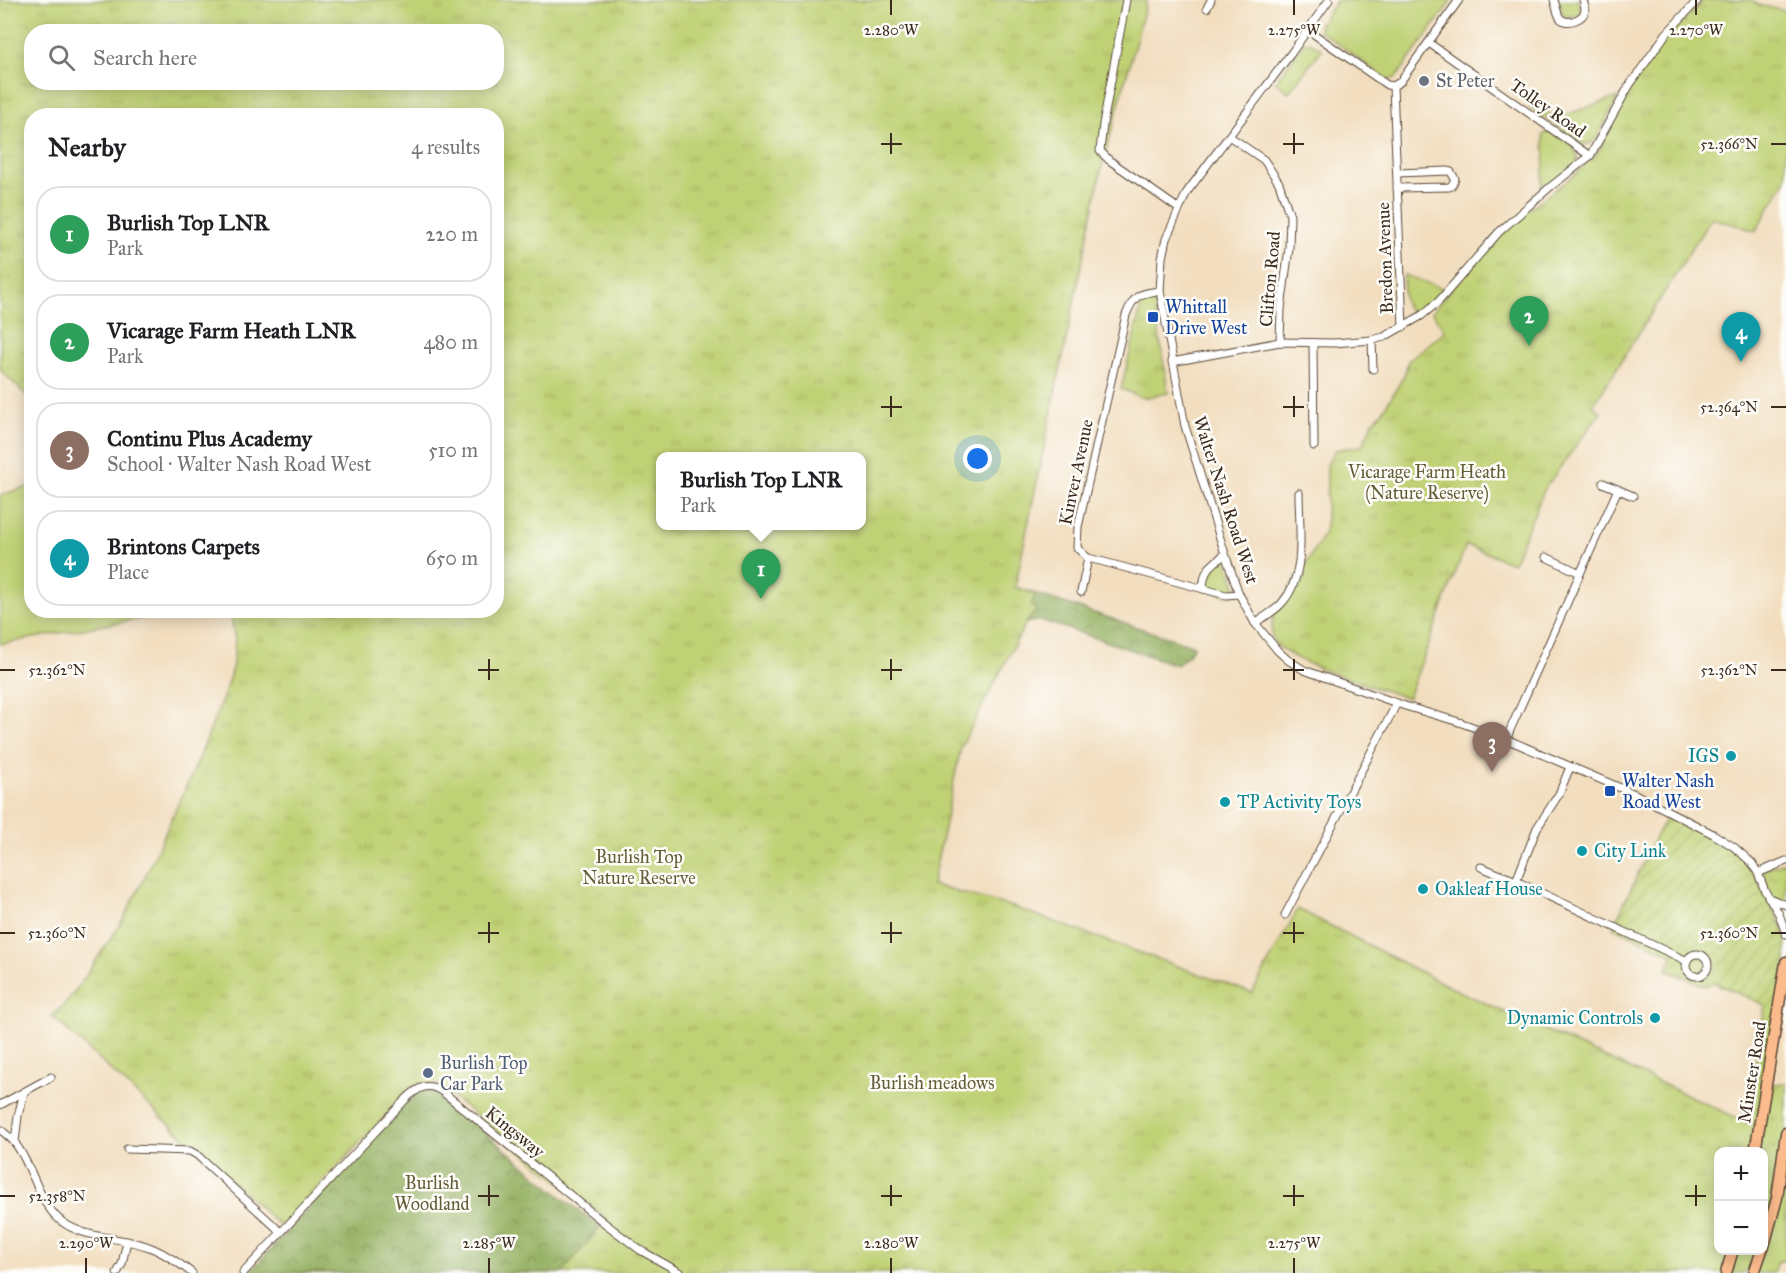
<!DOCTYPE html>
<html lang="en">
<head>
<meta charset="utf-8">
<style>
	body { margin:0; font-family:"IM FELL Great Primer",serif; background:#f2f2f2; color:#202124 }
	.controls { position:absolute; right:18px; bottom:18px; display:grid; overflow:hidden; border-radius:12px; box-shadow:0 3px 15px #0003 }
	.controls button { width:54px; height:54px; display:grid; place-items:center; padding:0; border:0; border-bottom:2px solid #e0e0e0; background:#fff; color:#202124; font:30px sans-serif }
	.you { position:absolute; left:978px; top:459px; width:21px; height:21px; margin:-15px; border:4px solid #fff; border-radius:50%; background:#1a73e8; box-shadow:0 0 0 9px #1a73e833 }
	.badge { display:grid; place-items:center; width:39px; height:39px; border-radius:50%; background:#b5179e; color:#fff; font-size:20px; font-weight:700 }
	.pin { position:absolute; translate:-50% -50px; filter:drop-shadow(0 2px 3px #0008) }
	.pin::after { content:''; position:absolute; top:32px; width:21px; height:18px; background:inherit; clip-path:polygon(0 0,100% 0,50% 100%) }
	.popup { position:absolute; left:656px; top:452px; width:210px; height:78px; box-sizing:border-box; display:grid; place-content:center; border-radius:12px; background:#fff; filter:drop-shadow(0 2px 4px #0005); font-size:20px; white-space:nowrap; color:#757577 }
	.popup b { font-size:22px; color:#202124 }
	.popup::after { content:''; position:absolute; left:50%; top:100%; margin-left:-12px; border:12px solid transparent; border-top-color:#fff }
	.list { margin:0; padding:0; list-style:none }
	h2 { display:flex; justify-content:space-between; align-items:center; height:78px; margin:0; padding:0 24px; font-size:26px }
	h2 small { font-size:20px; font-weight:400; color:#757577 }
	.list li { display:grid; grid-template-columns:39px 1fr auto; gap:18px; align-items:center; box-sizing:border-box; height:96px; margin:0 12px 12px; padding:0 12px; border:2px solid #e0e0e0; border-radius:24px }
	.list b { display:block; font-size:22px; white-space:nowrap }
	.list p { margin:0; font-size:20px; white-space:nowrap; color:#757577 }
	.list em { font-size:20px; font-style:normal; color:#757577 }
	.icon { flex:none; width:33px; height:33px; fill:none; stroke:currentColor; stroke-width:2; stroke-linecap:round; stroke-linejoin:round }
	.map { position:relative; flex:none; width:1786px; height:1273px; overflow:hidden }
	.search { position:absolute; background:#fff; box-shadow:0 3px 15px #0003; left:24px; top:24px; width:480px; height:66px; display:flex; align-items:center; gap:15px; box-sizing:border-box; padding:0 21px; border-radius:24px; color:#757577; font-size:22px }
	.panel { position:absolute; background:#fff; box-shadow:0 3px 15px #0003; left:24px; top:108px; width:480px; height:510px; border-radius:24px }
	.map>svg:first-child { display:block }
	.grass { fill:#c0d174; stroke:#7e7e49; stroke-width:1.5 }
	.forest { fill:url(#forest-crowns); stroke:#6a6e42; stroke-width:1.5 }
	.park { fill:url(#park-tufts); stroke:#7e7e49; stroke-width:1.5; fill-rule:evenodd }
	.garden { fill:url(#garden-furrows); stroke:#7e7e49; stroke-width:1.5 }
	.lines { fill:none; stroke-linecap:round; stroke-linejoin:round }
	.minor-casing { stroke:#564536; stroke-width:9 }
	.primary-casing { stroke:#564536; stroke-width:13 }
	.minor { stroke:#fff; stroke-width:7 }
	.primary { stroke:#fbbb8c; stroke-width:10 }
	.ticks { fill:none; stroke:#3b2a1e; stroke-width:2 }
	.worship-dot { fill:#6b7280; stroke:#fdfcf7; stroke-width:2 }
	.transit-dot { fill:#1a4fb4; stroke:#fdfcf7; stroke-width:2 }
	.culture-dot { fill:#0f9aa8; stroke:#fdfcf7; stroke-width:2 }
	.service-dot { fill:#5c6f8a; stroke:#fdfcf7; stroke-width:2 }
	.labels { text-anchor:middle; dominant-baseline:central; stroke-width:5; stroke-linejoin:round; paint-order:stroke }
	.worship-label { font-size:18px; fill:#5b616d; stroke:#fdfcf7; text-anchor:start }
	.street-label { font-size:18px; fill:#3b2a1e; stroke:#fdfcf7 }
	.transit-label { font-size:18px; fill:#164399; stroke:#fdfcf7; text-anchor:start }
	.park-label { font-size:18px; fill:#635c38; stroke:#fdfcf7 }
	.culture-label { font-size:18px; fill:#0d838f; stroke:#fdfcf7; text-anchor:start }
	.service-label { font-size:18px; fill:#4e5e75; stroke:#fdfcf7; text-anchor:start }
	.ticks-label { font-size:15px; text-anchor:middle; fill:#3b2a1e; stroke:#fdfcf7; stroke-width:5; stroke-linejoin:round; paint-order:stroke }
</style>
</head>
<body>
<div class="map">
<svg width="1786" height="1273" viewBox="0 0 1786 1273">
	<defs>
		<pattern id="forest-crowns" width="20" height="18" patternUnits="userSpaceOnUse" patternTransform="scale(1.5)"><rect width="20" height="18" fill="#98b366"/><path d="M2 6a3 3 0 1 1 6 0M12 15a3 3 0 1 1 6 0" fill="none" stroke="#7d9253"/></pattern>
		<pattern id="park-tufts" width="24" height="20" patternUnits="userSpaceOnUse" patternTransform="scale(1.5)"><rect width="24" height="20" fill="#c0d174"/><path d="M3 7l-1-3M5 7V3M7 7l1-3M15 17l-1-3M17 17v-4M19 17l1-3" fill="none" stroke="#a6b464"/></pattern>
		<pattern id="garden-furrows" width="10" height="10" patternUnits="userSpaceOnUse" patternTransform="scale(1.5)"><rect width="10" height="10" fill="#c0d174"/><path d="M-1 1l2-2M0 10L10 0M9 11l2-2" fill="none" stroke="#a6b464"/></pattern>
	</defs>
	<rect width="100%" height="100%" fill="#fdfcf7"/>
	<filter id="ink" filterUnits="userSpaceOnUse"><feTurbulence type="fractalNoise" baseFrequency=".0167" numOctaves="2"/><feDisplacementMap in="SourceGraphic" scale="12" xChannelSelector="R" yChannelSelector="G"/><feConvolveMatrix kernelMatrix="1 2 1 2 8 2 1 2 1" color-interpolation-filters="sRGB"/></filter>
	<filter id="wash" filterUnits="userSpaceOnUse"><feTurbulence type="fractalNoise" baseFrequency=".008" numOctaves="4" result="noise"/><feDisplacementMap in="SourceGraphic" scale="24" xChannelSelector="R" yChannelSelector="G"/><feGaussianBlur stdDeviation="1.35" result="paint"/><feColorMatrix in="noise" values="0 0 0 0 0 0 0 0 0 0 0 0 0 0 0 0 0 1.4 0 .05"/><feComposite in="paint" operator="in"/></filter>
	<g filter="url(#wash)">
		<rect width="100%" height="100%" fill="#f2debf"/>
		<g class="grass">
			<polygon points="1337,0 1452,0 1396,78 1388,80 1319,30 1320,24"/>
			<polygon points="1558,0 1579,0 1581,12 1579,15 1564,17"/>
			<polygon points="1309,42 1322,49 1289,92 1275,82 1304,43"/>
			<polygon points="1618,97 1597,138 1589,144 1582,144 1530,107 1531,101 1549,114 1562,116"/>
			<polygon points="1550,131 1574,147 1578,159 1576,164 1541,192 1545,153 1543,135"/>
			<path d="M1404 275 1444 289 1423 310 1410 312C1401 303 1404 287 1404 275Z"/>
			<polygon points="31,486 32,610 181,611 0,644 0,495"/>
			<polygon points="1225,554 1238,592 1226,595 1203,589 1203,580"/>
			<polygon points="1786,1133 1786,1260 1778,1261 1774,1273 1754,1273"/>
		</g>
		<g class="forest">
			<polygon points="1048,380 1015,587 1194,646 1186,657 1177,665 1044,621 1035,621 1026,623 944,716"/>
			<polygon points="423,1089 433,1090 450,1103 560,1196 602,1228 562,1273 249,1273 407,1102"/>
		</g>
		<g class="park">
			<path d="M0 0H1147L1103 162 1015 587 1035 594 1031 605 1036 610 1026 623 961 747 932 885 1013 907 1252 993 1298 909 1448 986 1746 1122 1759 1126 1766 1085 1786 1083V1133L1764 1246V1152H1718V1250L1762 1251 1754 1273H562L607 1219 435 1083 421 1086 419 1083 412 1087 281 1227 52 1016 66 1003 79 986 123 920 148 870 198 761 224 695 233 665 235 639 230 611 496 610V116H32L31 399 0 370ZM32 32H496V82H32ZM660 456H861V526H660Z"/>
			<path d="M1704 0H1752L1759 5 1786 11V179L1756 231 1711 218 1593 406 1601 412 1545 488 1513 563 1466 545 1408 698C1382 689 1287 663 1274 641 1270 633 1272 622 1274 614L1319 543 1326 527 1327 465 1335 450 1362 446 1373 422 1383 411 1404 376 1408 361 1445 331 1432 312 1499 232 1574 175 1599 151 1627 92 1664 39Z"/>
			<polygon points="1143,299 1154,300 1168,393 1143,398 1121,389"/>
			<polygon points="1786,861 1786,905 1769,898 1758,873"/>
		</g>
		<polygon class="garden" points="1670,812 1746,857 1786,934 1786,962 1759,1126 1746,1122 1765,1005 1713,982 1705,986 1667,970 1674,955 1613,927 1657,833"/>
	</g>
	<g filter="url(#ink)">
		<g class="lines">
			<defs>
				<g id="minor">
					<polyline points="1126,0 1103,124 1100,151 1109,160 1179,209"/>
					<polyline points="1329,0 1292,52 1187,192 1166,239 1162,258 1160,291 1185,426 1225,554 1239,594 1255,623 1278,651 1288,660 1304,670 1405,706 1459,722 1506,739 1637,795 1713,834 1734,847 1752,863 1758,873 1765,891 1779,914 1786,934"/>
					<path d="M1554 0C1556 5 1557 15 1561 19 1568 25 1584 19 1585 10 1585 7 1584 3 1583 0"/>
					<polyline points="1207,8 1211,0"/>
					<polyline points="1308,30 1387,85 1393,86 1400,82 1459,0"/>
					<polyline points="1429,43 1590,156"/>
					<polyline points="1393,86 1403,327"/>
					<polyline points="1229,136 1264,160 1279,183 1290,216 1289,248 1281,309 1280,342"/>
					<polyline points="1397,173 1448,171 1451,172 1455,179 1452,185 1449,187 1397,188"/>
					<path d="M1160 291C1139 293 1134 295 1126 315L1078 527 1077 548 1088 558 1104 562 1226 595 1239 594"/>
					<polyline points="1372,340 1373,369"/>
					<polyline points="1313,343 1314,446"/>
					<polyline points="1172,362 1280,342 1334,343 1372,340 1384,337 1421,316 1439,301 1499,232 1550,187 1590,156 1629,86 1666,34 1698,0"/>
					<polyline points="1603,483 1633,496"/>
					<polyline points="1546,557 1580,573"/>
					<path d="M1203 589C1204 568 1210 567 1225 554"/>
					<polyline points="1081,592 1088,558"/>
					<path d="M1255 623C1264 617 1275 611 1282 603 1307 575 1299 529 1299 493"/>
					<polyline points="1506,739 1618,489"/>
					<polyline points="1481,867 1516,881 1687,961"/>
					<polyline points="1758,873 1786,861"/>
					<polyline points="1516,881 1537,828 1559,794 1570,767"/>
					<polyline points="1769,898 1786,905"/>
					<polyline points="1285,915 1397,703"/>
					<circle cx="1697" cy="965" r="11"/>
					<polyline points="0,1105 51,1077"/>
					<path d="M0 1129C4 1133 10 1137 14 1142 32 1163 38 1203 61 1221 86 1240 120 1236 149 1247 165 1253 179 1263 192 1273"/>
					<polyline points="15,1142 18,1116 24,1092"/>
					<polyline points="127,1149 190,1151 197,1155 281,1232"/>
					<polyline points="117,1273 122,1264 127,1241"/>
					<path d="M243 1273 405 1100C418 1087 428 1081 444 1093L607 1225 640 1250 681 1273"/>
				</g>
				<g id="primary">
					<polyline points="1755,1152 1786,962"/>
					<polyline points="1764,1246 1777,1198 1786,1133"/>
					<polyline points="1726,1273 1733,1250"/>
					<polyline points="1754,1273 1762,1250"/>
				</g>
			</defs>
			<use href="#minor" class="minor-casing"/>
			<use href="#primary" class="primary-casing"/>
			<use href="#minor" class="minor"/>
			<use href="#primary" class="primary"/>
		</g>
	</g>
	<path class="ticks" d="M891 0V15M1294 0V15M1696 0V15M891 133V154M1294 133V154M881 144H902M1283 144H1304M1771 144H1786M891 396V417M1294 396V417M881 407H902M1283 407H1304M1771 407H1786M489 659V680M891 659V680M1294 659V680M0 670H15M478 670H499M881 670H902M1283 670H1304M1771 670H1786M489 922V943M891 922V943M1294 922V943M0 933H15M478 933H499M881 933H902M1283 933H1304M1771 933H1786M489 1185V1206M891 1185V1206M1294 1185V1206M1696 1185V1206M0 1196H15M478 1196H499M881 1196H902M1283 1196H1304M1685 1196H1706M86 1258V1273M489 1258V1273M891 1258V1273M1294 1258V1273"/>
	<circle class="worship-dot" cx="1424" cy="81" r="6"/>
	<g class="transit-dot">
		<rect x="1147" y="311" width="12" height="12" rx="3"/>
		<rect x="1604" y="785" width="12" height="12" rx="3"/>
	</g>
	<g class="culture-dot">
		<circle cx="1731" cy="756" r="6"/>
		<circle cx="1225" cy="802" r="6"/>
		<circle cx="1582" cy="851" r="6"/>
		<circle cx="1423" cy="889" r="6"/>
		<circle cx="1655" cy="1018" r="6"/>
	</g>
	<circle class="service-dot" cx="428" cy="1073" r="6"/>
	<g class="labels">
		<g class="worship-label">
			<text x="1436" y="81">St Peter</text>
		</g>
		<g class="street-label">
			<text transform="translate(1548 108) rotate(35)">Tolley Road</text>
			<text transform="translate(1385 258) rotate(-92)">Bredon Avenue</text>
			<text transform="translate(1270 279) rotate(-85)">Clifton Road</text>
			<text transform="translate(1076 472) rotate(-78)">Kinver Avenue</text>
			<text transform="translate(1226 500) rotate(72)">Walter Nash Road West</text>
			<text transform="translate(1752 1072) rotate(-81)">Minster Road</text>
			<text transform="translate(515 1132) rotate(39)">Kingsway</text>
		</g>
		<g class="transit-label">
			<text x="1165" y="307">Whittall<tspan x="1165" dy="21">Drive West</tspan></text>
			<text x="1622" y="781">Walter Nash<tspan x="1622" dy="21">Road West</tspan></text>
		</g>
		<g class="park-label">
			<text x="1427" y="472">Vicarage Farm Heath<tspan x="1427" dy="21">(Nature Reserve)</tspan></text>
			<text x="639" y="857">Burlish Top<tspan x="639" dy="21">Nature Reserve</tspan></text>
			<text x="932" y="1083">Burlish meadows</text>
			<text x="432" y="1183">Burlish<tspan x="432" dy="21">Woodland</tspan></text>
		</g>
		<g class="culture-label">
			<text x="1719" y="756" text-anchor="end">IGS</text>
			<text x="1237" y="802">TP Activity Toys</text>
			<text x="1594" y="851">City Link</text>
			<text x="1435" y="889">Oakleaf House</text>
			<text x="1643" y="1018" text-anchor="end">Dynamic Controls</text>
		</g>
		<g class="service-label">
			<text x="440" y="1063">Burlish Top<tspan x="440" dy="21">Car Park</tspan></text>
		</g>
	</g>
	<g class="ticks-label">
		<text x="891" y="35">2.280°W</text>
		<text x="1294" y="35">2.275°W</text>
		<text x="1696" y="35">2.270°W</text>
		<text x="1729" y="149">52.366°N</text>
		<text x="1729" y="412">52.364°N</text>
		<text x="57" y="675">52.362°N</text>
		<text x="1729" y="675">52.362°N</text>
		<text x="57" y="938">52.360°N</text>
		<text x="1729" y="938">52.360°N</text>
		<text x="57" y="1201">52.358°N</text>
		<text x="86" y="1248">2.290°W</text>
		<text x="489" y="1248">2.285°W</text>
		<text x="891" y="1248">2.280°W</text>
		<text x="1294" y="1248">2.275°W</text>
	</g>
</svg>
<div class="controls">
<button>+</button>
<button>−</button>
</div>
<div class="you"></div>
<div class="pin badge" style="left:761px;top:599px;background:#2e9e5b">1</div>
<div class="popup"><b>Burlish Top LNR</b>Park</div>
<div class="pin badge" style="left:1529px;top:346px;background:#2e9e5b">2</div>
<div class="pin badge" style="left:1492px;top:772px;background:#8d6e63">3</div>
<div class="pin badge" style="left:1741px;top:362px;background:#0f9aa8">4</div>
<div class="search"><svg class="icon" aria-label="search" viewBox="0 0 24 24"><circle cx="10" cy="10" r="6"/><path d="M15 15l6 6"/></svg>Search here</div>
<section class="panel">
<h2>Nearby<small>4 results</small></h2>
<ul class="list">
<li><span class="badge" style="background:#2e9e5b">1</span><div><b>Burlish Top LNR</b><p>Park</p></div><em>220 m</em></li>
<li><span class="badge" style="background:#2e9e5b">2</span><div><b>Vicarage Farm Heath LNR</b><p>Park</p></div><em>480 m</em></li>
<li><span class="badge" style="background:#8d6e63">3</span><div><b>Continu Plus Academy</b><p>School · Walter Nash Road West</p></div><em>510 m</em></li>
<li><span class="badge" style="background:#0f9aa8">4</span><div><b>Brintons Carpets</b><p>Place</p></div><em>650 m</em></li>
</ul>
</section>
</div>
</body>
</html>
